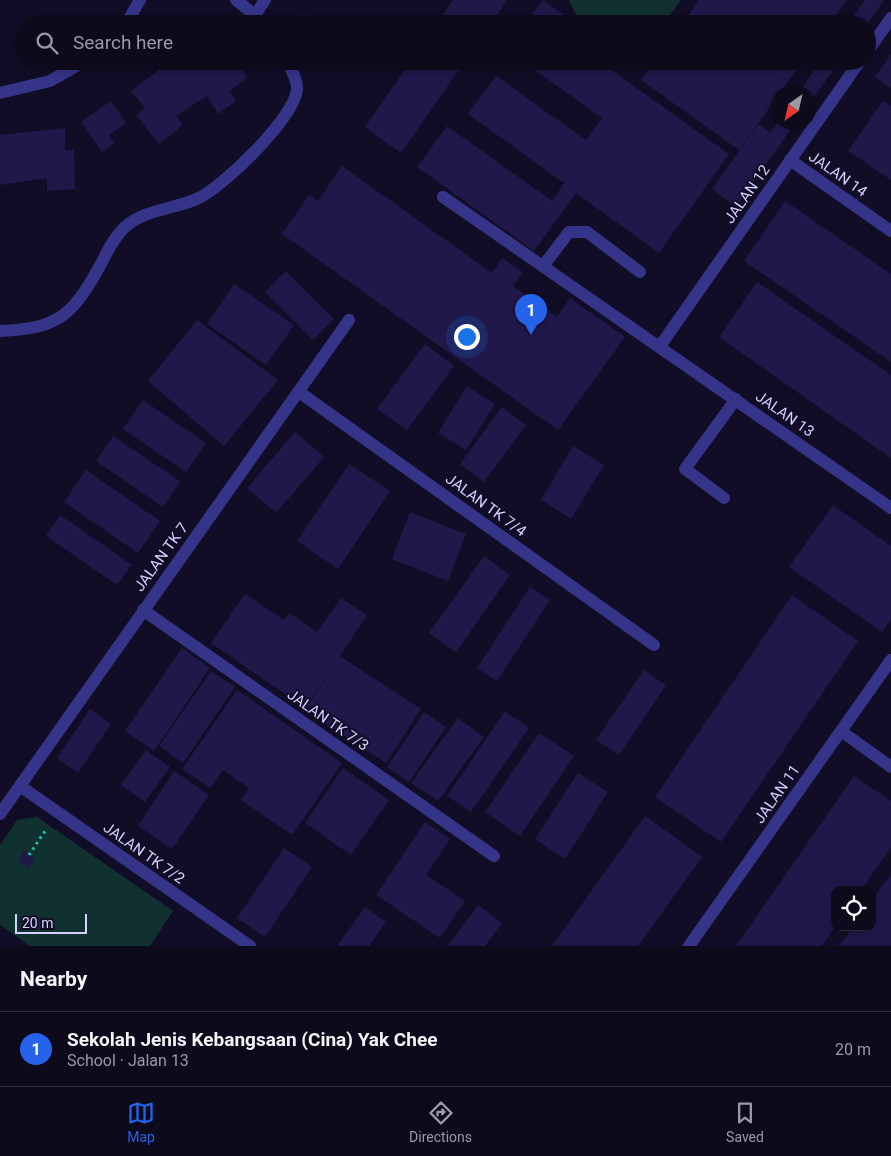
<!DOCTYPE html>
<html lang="en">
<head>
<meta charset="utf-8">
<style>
	body { margin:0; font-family:Roboto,sans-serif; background:#161325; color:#f1f3f6 }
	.controls { position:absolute; right:15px; bottom:15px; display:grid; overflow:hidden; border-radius:10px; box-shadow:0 2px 8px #0003 }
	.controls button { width:45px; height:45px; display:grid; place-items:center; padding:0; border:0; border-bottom:1px solid #2d2b3b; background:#0d0a1c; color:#f1f3f6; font:25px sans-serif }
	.compass { position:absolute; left:771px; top:85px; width:45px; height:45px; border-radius:50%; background:#0d0a1c; box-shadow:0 2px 8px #0003; rotate:214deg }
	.scale { position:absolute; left:15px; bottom:12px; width:72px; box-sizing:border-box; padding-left:5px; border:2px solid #d6d2ff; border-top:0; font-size:14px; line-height:18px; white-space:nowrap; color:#d6d2ff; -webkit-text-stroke:4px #110d26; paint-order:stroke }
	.you { position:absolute; left:466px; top:336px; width:18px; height:18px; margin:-12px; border:4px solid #fff; border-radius:50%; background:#1a73e8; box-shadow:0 0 0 8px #1a73e833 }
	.badge { display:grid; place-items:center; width:32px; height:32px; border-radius:50%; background:#2563eb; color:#fff; font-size:16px; font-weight:700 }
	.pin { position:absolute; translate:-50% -41px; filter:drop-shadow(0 1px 2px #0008) }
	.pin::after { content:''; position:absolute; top:26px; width:18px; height:15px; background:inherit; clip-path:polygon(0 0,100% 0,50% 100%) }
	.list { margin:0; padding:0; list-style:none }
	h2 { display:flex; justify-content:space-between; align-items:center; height:65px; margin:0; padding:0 20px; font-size:21px }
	h2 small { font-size:16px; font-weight:400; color:#9a9aa3 }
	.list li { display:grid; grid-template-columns:32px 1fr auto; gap:15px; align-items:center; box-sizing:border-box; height:75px; padding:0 20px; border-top:1px solid #2d2b3b }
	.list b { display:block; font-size:19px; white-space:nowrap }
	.list p { margin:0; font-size:16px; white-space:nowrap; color:#9a9aa3 }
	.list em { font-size:16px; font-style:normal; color:#9a9aa3 }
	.icon { flex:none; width:28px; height:28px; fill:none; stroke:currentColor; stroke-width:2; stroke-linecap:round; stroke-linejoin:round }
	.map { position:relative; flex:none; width:891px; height:946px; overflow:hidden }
	.search { position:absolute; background:#0d0a1c; box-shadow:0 2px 8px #0003; left:15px; right:15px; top:15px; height:55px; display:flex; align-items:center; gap:12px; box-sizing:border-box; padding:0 18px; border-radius:28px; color:#9a9aa3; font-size:19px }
	.sheet { height:140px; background:#0d0a1c }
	nav { display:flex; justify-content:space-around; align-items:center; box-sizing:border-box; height:70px; border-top:1px solid #2d2b3b; background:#0d0a1c; font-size:14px; color:#9a9aa3 }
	nav a { display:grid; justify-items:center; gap:2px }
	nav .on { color:#2563eb }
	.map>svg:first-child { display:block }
	.green { fill:#10312f }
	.building { fill:#201849 }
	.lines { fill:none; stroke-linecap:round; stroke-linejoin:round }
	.path { stroke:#25c0b3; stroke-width:3; stroke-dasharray:2.5 4; stroke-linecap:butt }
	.minor { stroke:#363489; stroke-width:12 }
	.labels { text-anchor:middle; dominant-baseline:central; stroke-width:4; stroke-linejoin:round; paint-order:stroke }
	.street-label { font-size:15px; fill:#d6d2ff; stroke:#110d26 }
</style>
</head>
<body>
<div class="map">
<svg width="891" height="946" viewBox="0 0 891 946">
	<rect width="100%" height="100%" fill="#110d26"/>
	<g class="green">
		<polygon points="569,0 681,0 663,24 580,24"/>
		<polygon points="37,817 173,911 150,946 30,946 0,925 0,845 17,820"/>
	</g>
	<g class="building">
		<polygon points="453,0 507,0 491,24 437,24"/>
		<polygon points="543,0 570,19 567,24 526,24"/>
		<polygon points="699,0 847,0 830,24 682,24"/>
		<polygon points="865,0 884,0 867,24 848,24"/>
		<polygon points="301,14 317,19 316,24 297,24"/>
		<polygon points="891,54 891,88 875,77"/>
		<polygon points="171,61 238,61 247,78 230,91 236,101 218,114 207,96 176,116 183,125 159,144 136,115 145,108 131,91"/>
		<polygon points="411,61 465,61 401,153 365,127"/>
		<polygon points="522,61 599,61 729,154 659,253 576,193 534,251 417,167 447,126 552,201 564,183 468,114 496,76 586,140 602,118"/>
		<polygon points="655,61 803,61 739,150 641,80"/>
		<polygon points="821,61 840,61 808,105 808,92 799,92"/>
		<polygon points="111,101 126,123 109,135 115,143 102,152 81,122"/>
		<polygon points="883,101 891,106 891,180 848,151"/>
		<polygon points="778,122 796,122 736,207 712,189 758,124 770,133"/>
		<polygon points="65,128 65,150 74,150 75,189 47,191 47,178 0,185 0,135"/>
		<polygon points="342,166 492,273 502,258 523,272 513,286 557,317 570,298 625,337 558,430 282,234 309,195 318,201"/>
		<polygon points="785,201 891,274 891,362 744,261"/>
		<polygon points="286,271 334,319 313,340 265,292"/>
		<polygon points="757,282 891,375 891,458 719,337"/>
		<polygon points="234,284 294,325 266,365 207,324"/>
		<polygon points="197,320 278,380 224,446 148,381"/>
		<polygon points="425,344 454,366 407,430 377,409"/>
		<polygon points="467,386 495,404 466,450 438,433"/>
		<polygon points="143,400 206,443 186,472 123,429"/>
		<polygon points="502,407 526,425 484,482 460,464"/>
		<polygon points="295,432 324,457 276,513 247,488"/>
		<polygon points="113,436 180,481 163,507 96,461"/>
		<polygon points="573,446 604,465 571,519 541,500"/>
		<polygon points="349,464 390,491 338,569 297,541"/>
		<polygon points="86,470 160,521 138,553 64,502"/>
		<polygon points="833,505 891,546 891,619 882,632 789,567"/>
		<polygon points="410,512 466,534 448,581 392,559"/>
		<polygon points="60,515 132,565 117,585 46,536"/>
		<polygon points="484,556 510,575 456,652 429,633"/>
		<polygon points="530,587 550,600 497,681 477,668"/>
		<polygon points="245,594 284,620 290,613 317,632 341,598 367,615 340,656 421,709 386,763 305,710 334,666 305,708 211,643"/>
		<polygon points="792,595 858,641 721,842 655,797"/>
		<polygon points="182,648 210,668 154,751 125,731"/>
		<polygon points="644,670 666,685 619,755 596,740"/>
		<polygon points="211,671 235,687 183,763 159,746"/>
		<polygon points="237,690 342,763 292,835 241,800 249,788 223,770 210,788 182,769"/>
		<polygon points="90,709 111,724 78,773 57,758"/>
		<polygon points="505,711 529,728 471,812 447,796"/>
		<polygon points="424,712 446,727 409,782 387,767"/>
		<polygon points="458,718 484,737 438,801 411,783"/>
		<polygon points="539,733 574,756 520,836 485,812"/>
		<polygon points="146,750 170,767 145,802 121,785"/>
		<polygon points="343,768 389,800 351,855 305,823"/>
		<polygon points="174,771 209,795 172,849 138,826"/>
		<polygon points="578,773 608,792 565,859 535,839"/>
		<polygon points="854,776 891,801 891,847 861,890 835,890 835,927 822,946 736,946"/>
		<polygon points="645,816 702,857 638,946 552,946"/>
		<polygon points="425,822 450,839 426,875 465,901 440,938 376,895"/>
		<polygon points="284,848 312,867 265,937 237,918"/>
		<polygon points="24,851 35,858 28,868 18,861"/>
		<polygon points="891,874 891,946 839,946 853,927 872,927 872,900"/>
		<polygon points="478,905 502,923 485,946 448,946"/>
		<polygon points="365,907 386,922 369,946 337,946"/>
	</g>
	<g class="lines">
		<polyline class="path" points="29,855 47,828"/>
		<g class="minor">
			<polyline points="236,0 255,15 262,24"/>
			<polyline points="255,15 265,0"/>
			<polyline points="126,24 140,0"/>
			<polyline points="867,52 891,18"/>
			<polyline points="0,93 50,81 85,61"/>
			<polyline points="790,160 891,231"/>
			<polyline points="443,197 891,508"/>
			<polyline points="543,266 569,232 587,232 640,272"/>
			<path d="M0 331C61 329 74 313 102 262 108 250 115 236 125 227 145 209 176 209 199 198 225 185 293 119 297 90 298 81 291 69 287 61"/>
			<polyline points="660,346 860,61"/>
			<polyline points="299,392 654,645"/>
			<polyline points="724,498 685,469 736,399"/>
			<polyline points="143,610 494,856"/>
			<polyline points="841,731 891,767"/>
			<polyline points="20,786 250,946"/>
			<polyline points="0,814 349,320"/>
			<polyline points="689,946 891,660"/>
		</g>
	</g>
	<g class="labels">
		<g class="street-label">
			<text transform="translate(838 174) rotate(35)">JALAN 14</text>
			<text transform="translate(747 194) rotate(-55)">JALAN 12</text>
			<text transform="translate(785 414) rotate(35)">JALAN 13</text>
			<text transform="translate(486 505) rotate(36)">JALAN TK 7/4</text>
			<text transform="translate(161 557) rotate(-54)">JALAN TK 7</text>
			<text transform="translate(328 720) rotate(35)">JALAN TK 7/3</text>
			<text transform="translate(777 794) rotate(-55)">JALAN 11</text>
			<text transform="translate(144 853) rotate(35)">JALAN TK 7/2</text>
		</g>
	</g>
</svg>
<div class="controls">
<button><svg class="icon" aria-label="locate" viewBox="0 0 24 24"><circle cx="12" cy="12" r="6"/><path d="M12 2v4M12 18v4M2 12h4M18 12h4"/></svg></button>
</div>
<svg class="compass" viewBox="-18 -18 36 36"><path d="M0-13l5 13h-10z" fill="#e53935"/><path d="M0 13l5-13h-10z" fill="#9a9aa3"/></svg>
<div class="scale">20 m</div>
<div class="you"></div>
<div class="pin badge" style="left:531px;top:335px">1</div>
<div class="search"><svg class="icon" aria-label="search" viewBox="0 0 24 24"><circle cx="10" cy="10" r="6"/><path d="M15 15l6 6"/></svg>Search here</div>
</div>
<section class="sheet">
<h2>Nearby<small></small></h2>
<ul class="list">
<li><span class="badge">1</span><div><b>Sekolah Jenis Kebangsaan (Cina) Yak Chee</b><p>School · Jalan 13</p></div><em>20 m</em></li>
</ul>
</section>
<nav>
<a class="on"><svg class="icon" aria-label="map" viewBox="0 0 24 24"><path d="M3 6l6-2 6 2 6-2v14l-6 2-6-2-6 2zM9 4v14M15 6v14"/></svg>Map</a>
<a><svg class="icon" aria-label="directions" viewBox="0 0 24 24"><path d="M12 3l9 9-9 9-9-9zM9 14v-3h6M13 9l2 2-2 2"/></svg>Directions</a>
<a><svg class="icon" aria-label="saved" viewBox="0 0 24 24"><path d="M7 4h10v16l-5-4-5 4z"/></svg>Saved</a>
</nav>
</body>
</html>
